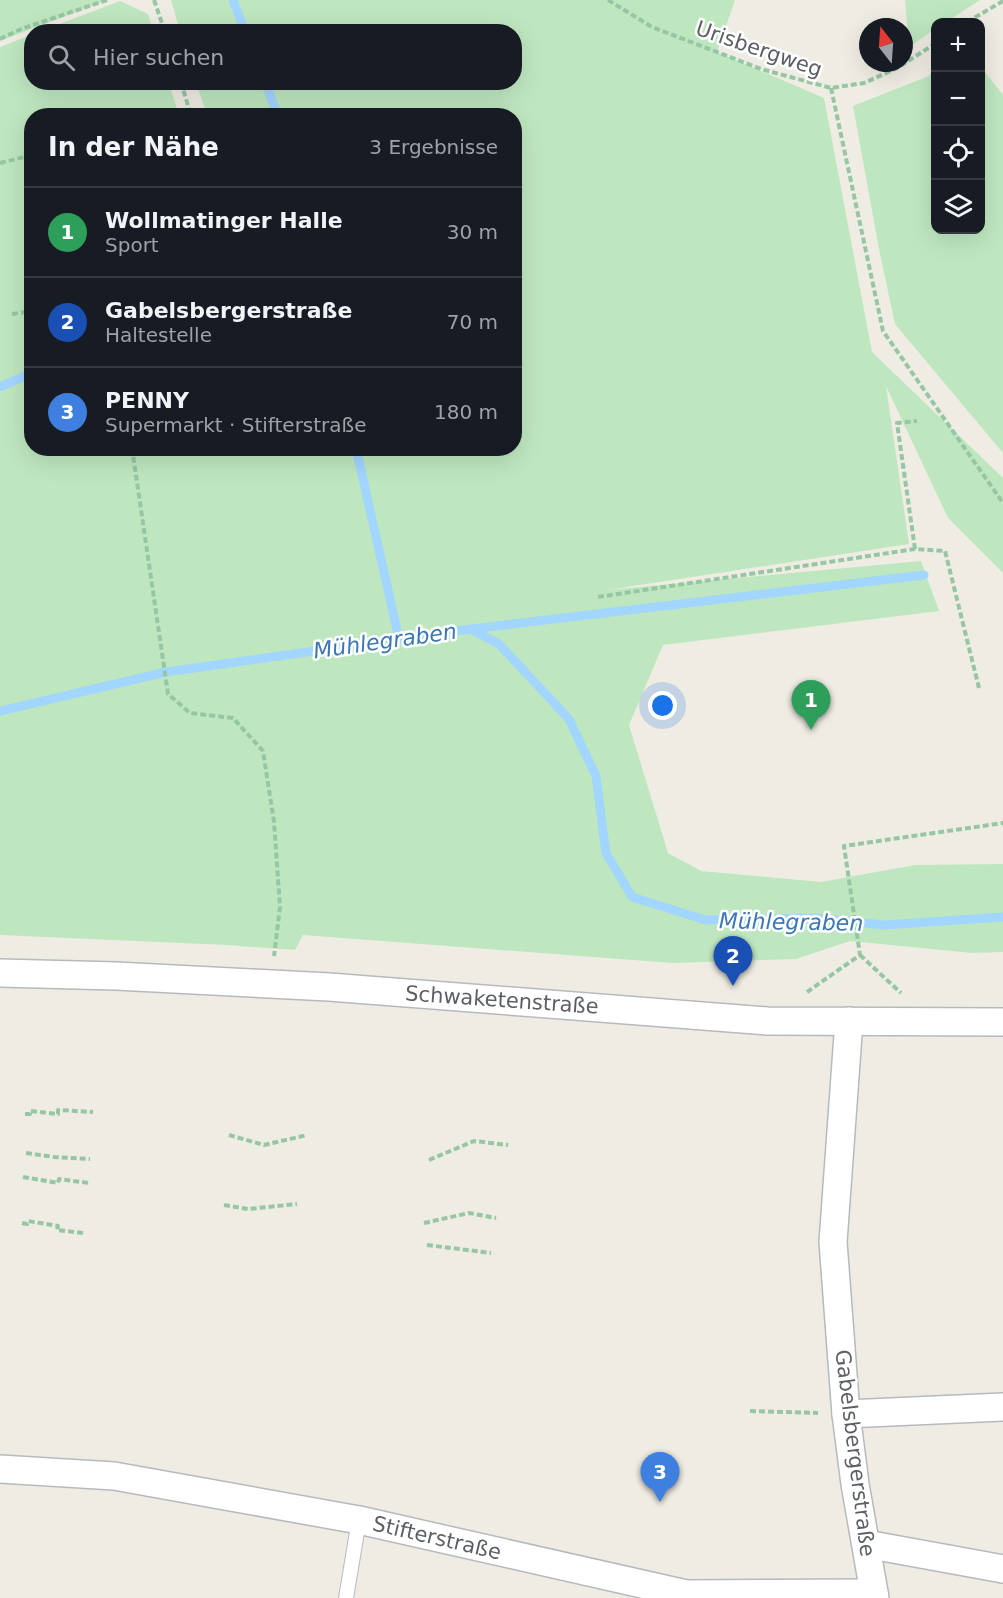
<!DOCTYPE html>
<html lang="de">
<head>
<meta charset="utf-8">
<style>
	body { margin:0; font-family:"DejaVu Sans",sans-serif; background:#20242c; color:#f1f3f6 }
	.controls { position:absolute; right:18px; top:18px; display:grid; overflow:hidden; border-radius:12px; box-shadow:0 6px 24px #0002 }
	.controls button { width:54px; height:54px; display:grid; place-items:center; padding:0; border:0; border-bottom:2px solid #363941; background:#171b24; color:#f1f3f6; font:30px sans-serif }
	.compass { position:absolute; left:859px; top:18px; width:54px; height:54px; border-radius:50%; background:#171b24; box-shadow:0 6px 24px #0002; rotate:343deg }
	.you { position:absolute; left:663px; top:706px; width:21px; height:21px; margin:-15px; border:4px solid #fff; border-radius:50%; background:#1a73e8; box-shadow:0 0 0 9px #1a73e833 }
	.badge { display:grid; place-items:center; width:39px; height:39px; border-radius:50%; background:#7c3aed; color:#fff; font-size:20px; font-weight:700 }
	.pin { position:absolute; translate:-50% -50px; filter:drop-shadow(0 2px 3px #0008) }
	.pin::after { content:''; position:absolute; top:32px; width:21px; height:18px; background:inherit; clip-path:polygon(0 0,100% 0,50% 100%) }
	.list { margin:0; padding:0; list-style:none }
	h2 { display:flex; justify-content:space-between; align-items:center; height:78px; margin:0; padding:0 24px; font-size:26px }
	h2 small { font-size:20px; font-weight:400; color:#9ea1a6 }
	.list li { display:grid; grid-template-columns:39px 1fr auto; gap:18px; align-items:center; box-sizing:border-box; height:90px; padding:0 24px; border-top:2px solid #363941 }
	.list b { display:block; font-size:22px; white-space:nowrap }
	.list p { margin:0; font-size:20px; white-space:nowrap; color:#9ea1a6 }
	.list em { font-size:20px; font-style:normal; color:#9ea1a6 }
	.icon { flex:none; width:33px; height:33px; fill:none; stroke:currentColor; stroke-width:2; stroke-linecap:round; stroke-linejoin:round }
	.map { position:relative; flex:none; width:1003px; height:1598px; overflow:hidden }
	.search { position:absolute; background:#171b24; box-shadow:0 6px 24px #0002; left:24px; top:24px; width:498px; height:66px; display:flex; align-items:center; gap:15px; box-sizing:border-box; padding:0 21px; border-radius:24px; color:#9ea1a6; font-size:22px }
	.panel { position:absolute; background:#171b24; box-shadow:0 6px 24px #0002; left:24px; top:108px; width:498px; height:348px; border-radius:24px }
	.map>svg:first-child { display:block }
	.green { fill:#bee7bf }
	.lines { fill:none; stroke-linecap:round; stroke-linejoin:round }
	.stream { stroke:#a3d6ff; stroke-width:9 }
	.lane-casing { stroke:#b6b9be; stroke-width:16 }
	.street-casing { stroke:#b6b9be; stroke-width:30 }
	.path { stroke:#96c6a4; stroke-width:4; stroke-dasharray:6 3; stroke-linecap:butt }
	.lane { stroke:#fff; stroke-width:14 }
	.street { stroke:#fff; stroke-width:27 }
	.labels { text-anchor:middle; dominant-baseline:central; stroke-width:5; stroke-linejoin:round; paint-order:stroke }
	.street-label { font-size:21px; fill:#5b5f65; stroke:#fff }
	.water-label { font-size:22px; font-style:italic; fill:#3b76b6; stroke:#fff }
</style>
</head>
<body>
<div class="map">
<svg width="1003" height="1598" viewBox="0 0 1003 1598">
	<rect width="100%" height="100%" fill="#efece3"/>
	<g class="green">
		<polygon points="0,0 108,0 0,41"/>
		<polygon points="171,0 735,0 717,52 824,98 872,352 1003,478 1003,573 948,518 886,386 909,544 607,590 921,561 939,611 663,645 629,725 668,853 701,871 821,882 915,865 1003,864 1003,952 972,953 850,941 796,959 673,963 303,935 295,950 227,945 0,935 0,47 31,35 32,82 169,83 179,115 32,116 32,448 514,448 514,116 207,115 196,83 514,82 514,32 180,31"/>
		<polygon points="905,0 980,0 946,22 936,22 935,29 909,47"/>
		<polygon points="120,1 148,14 153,31 41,31"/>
		<polygon points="981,67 1003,95 1003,453 895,324 879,249 853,106 929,76 935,68 936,230 980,230"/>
	</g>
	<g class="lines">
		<g class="stream">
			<polyline points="233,0 245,32"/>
			<polyline points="265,82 278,116"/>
			<polyline points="0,387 32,373"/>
			<polyline points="356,448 399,639"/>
			<polyline points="471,629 924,575"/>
			<polyline points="0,711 166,672 470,629 499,644 569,719 596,776 606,853 632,897 705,920 816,918 884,925 1003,917"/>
		</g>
		<defs>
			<polyline id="lane" points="346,1598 359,1520"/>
			<g id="street">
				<polyline points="0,973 116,976 329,987 767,1021 1003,1022"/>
				<polyline points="849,1021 833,1242 846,1414 855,1484 875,1598"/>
				<polyline points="846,1414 1003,1407"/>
				<polyline points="0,1469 114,1476 359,1520 686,1594 874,1593"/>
				<polyline points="866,1544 1003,1569"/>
			</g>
		</defs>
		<use href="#lane" class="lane-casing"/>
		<use href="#street" class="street-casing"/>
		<g class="path">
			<polyline points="154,0 165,32"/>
			<polyline points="608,0 652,27 761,69 831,88 864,83 899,67 936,43"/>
			<polyline points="967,22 1003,1"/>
			<polyline points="0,39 21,29 107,0"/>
			<polyline points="181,82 191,116"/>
			<polyline points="831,88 883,331 1003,503"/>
			<polyline points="172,116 190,111"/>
			<polyline points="0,163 32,155"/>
			<polyline points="12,314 32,311"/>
			<polyline points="132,448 168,694 190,713 233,718 263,751 274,822 280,907 274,956"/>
			<polyline points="915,549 897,423 917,421"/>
			<polyline points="598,597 915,549 945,551 979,688"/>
			<polyline points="860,955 901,993"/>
			<polyline points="807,992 860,955 844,846 1003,823"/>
			<polyline points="25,1114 30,1114 30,1111 58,1114 58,1110 93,1112"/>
			<polyline points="229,1135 264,1145 307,1135"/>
			<polyline points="26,1153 54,1157 90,1159"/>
			<polyline points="429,1160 474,1141 508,1145"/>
			<polyline points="23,1177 58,1183 59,1179 89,1183"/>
			<polyline points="224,1205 248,1209 297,1204"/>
			<polyline points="22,1223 27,1224 28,1221 58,1226 57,1230 83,1233"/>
			<polyline points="424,1223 469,1213 496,1218"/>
			<polyline points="427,1245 491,1253"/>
			<polyline points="750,1411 818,1413"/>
		</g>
		<use href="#lane" class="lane"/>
		<use href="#street" class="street"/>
	</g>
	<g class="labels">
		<g class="street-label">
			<text transform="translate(759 49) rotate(19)">Urisbergweg</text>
			<text transform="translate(502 1000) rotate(4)">Schwaketenstraße</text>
			<text transform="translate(855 1453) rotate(83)">Gabelsbergerstraße</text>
			<text transform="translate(437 1538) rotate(13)">Stifterstraße</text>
		</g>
		<g class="water-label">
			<text transform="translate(385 641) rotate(-8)">Mühlegraben</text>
			<text transform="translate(791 922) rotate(1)">Mühlegraben</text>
		</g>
	</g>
</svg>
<div class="controls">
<button>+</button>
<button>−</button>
<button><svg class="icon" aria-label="locate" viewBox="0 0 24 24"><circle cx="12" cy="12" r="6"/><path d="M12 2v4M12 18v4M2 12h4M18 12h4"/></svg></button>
<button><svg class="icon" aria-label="layers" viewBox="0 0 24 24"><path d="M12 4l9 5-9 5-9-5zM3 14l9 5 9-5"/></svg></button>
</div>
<svg class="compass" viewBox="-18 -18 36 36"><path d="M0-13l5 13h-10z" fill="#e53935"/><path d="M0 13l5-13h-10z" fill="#9ea1a6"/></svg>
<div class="you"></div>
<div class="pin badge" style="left:811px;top:730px;background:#2e9e5b">1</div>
<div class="pin badge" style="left:733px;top:986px;background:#1a4fb4">2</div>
<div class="pin badge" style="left:660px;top:1502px;background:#3f7fe0">3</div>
<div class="search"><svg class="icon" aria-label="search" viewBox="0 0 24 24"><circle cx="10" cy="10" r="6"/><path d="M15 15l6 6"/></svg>Hier suchen</div>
<section class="panel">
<h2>In der Nähe<small>3 Ergebnisse</small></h2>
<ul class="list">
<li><span class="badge" style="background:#2e9e5b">1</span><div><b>Wollmatinger Halle</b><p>Sport</p></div><em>30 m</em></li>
<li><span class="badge" style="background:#1a4fb4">2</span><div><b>Gabelsbergerstraße</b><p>Haltestelle</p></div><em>70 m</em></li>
<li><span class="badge" style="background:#3f7fe0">3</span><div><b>PENNY</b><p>Supermarkt · Stifterstraße</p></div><em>180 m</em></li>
</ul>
</section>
</div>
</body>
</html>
